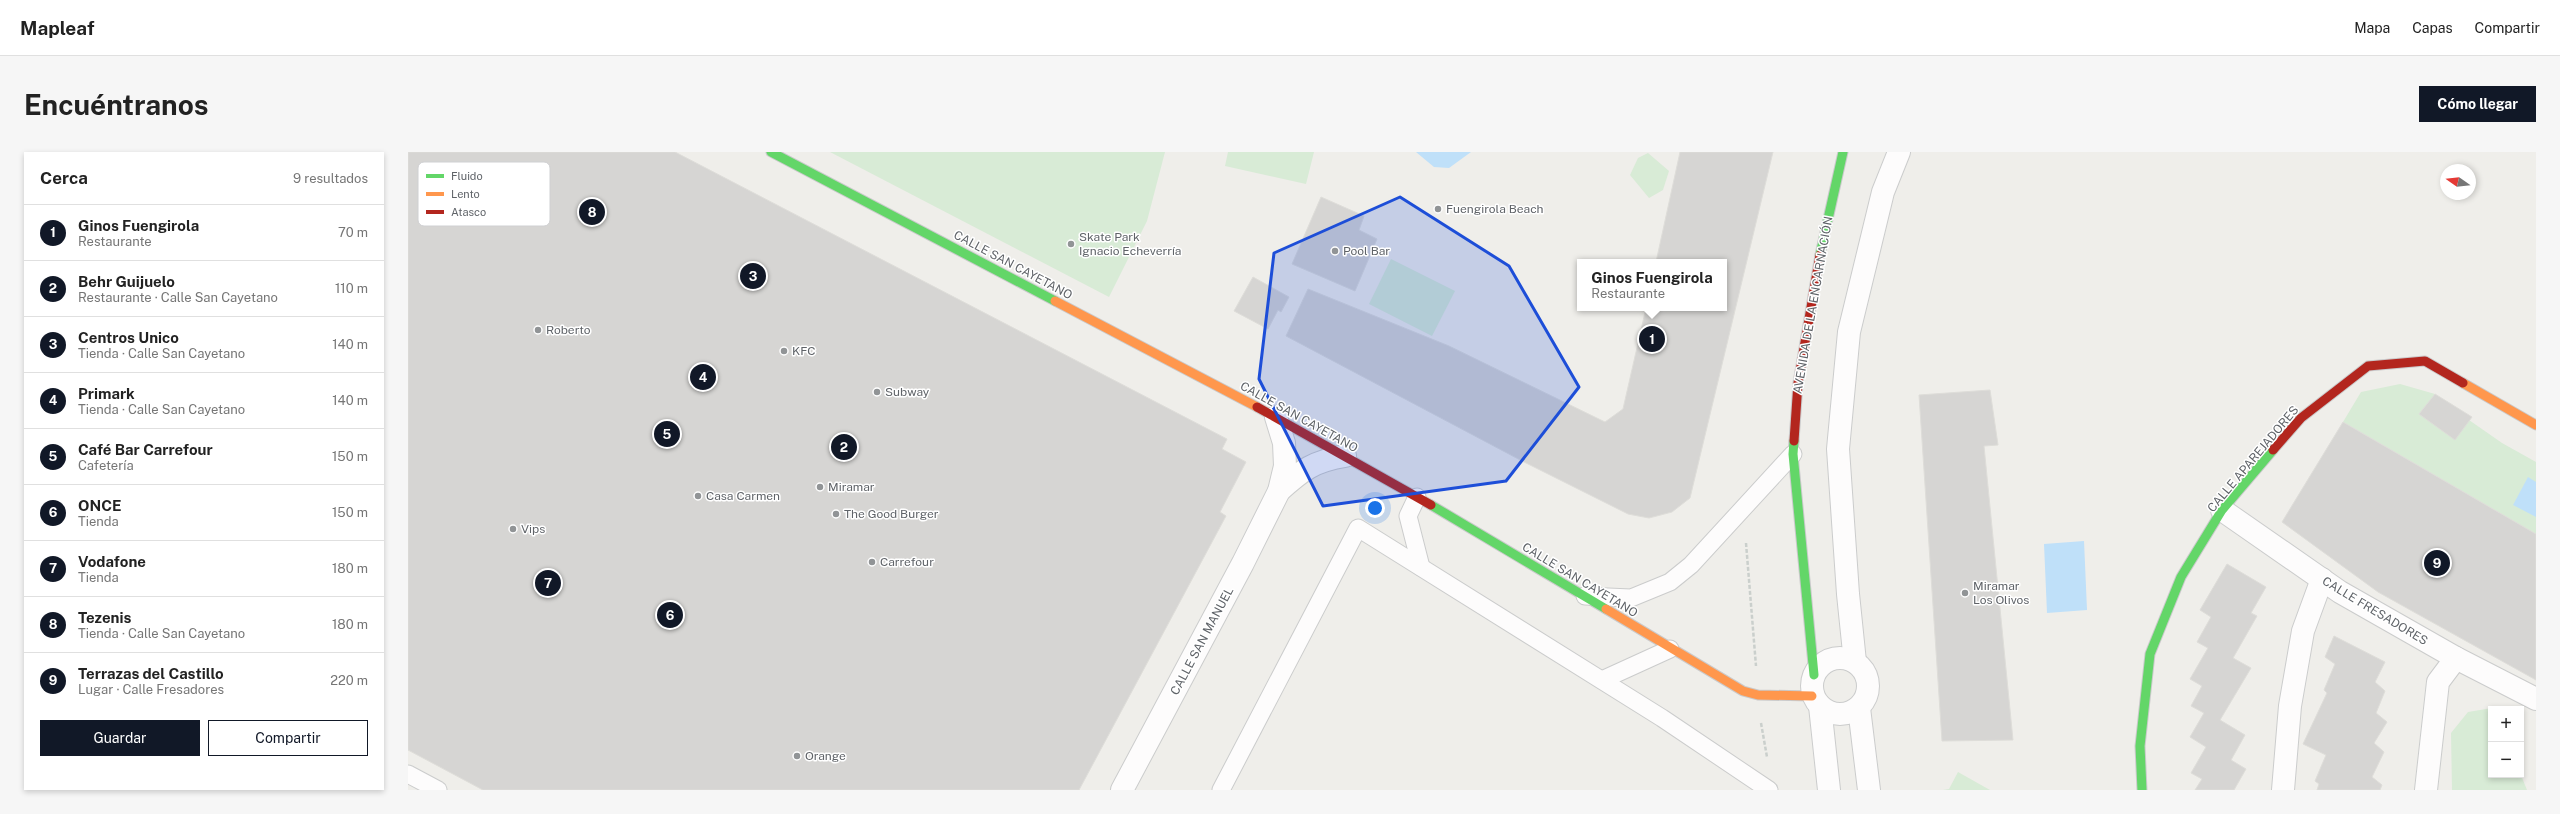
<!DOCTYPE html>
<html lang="es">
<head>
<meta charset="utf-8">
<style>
	body { margin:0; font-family:"Public Sans",sans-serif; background:#f6f6f6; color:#222 }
	.controls { position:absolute; right:12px; bottom:12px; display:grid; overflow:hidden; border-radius:0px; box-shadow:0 2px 6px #0003 }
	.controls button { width:36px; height:36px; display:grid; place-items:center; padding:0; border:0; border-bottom:1px solid #e0e0e0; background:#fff; color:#222; font:20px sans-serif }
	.compass { position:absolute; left:2032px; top:12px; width:36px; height:36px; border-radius:50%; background:#fff; box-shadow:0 2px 6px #0003; rotate:284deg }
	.you { position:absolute; left:967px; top:356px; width:14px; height:14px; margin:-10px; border:3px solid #fff; border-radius:50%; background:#1a73e8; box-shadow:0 0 0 6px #1a73e833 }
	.badge { display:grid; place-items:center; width:26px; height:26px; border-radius:50%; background:#111827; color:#fff; font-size:13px; font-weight:700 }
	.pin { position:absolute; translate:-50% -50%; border:2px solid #fff; box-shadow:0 1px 4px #0006 }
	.popup { position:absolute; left:1169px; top:107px; width:150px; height:52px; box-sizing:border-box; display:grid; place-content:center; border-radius:0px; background:#fff; filter:drop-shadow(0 1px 3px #0005); font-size:13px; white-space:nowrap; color:#767676 }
	.popup b { font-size:15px; color:#222 }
	.popup::after { content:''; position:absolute; left:50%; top:100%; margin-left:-8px; border:8px solid transparent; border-top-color:#fff }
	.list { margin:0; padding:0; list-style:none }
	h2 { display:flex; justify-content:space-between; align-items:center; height:52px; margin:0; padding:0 16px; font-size:17px }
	h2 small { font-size:13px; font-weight:400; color:#767676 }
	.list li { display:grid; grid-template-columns:26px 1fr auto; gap:12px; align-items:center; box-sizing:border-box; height:56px; padding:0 16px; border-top:1px solid #e0e0e0 }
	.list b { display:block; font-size:15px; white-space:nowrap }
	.list p { margin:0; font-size:13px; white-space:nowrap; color:#767676 }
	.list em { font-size:13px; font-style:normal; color:#767676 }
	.actions { display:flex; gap:8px; padding:12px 16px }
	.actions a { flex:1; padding:9px 0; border:1px solid #111827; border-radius:0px; text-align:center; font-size:14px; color:#111827 }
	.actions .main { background:#111827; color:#fff }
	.map { position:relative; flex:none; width:2128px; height:638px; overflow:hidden; border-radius:0px }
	header { display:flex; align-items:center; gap:24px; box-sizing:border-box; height:56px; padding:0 20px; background:#fff; border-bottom:1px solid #e0e0e0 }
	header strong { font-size:19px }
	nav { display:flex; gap:22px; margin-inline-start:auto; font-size:14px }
	.intro { display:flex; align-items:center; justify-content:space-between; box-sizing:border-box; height:96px; padding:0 24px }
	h1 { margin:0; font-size:28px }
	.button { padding:10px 18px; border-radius:0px; background:#111827; color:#fff; font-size:14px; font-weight:700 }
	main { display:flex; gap:24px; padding:0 24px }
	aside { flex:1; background:#fff; border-radius:0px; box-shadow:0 2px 6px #0003 }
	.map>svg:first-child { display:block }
	.green { fill:#d8ebd6 }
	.water { fill:#bfe0f9 }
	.building { fill:#d6d5d3; stroke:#deddd9 }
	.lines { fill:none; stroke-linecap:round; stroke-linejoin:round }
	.lane-casing { stroke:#cbcccc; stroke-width:19 }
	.street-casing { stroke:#cbcccc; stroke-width:24 }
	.fast-casing { stroke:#cacacb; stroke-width:11 }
	.slow-casing { stroke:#cacacb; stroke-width:11 }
	.jam-casing { stroke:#cacacb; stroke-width:11 }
	.path { stroke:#cacfcc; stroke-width:2.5; stroke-dasharray:4 2; stroke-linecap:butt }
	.lane { stroke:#fdfcfc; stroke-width:17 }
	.street { stroke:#fdfcfc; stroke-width:22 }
	.fast { stroke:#63d668; stroke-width:9 }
	.slow { stroke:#ff974d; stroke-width:9 }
	.jam { stroke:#b3261e; stroke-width:9 }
	.marked { fill:#1d4ed8; fill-opacity:0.2; stroke:#1d4ed8; stroke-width:3; stroke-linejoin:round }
	.poi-dot { fill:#919496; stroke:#fff; stroke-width:1.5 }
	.labels { text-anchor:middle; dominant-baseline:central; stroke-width:3; stroke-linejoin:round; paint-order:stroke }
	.poi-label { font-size:12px; fill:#5f6368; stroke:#fff; text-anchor:start }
	.street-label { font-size:12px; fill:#5f6368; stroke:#fff }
	.key { fill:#fff; stroke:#cfd0d2; stroke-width:1 }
	.key-label { font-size:11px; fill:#5f6368 }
</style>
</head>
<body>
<header>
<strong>Mapleaf</strong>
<nav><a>Mapa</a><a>Capas</a><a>Compartir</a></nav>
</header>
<div class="intro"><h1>Encuéntranos</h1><a class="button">Cómo llegar</a></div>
<main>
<aside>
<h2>Cerca<small>9 resultados</small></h2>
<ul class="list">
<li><span class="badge">1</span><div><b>Ginos Fuengirola</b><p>Restaurante</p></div><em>70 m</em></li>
<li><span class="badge">2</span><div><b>Behr Guijuelo</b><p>Restaurante · Calle San Cayetano</p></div><em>110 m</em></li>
<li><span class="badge">3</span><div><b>Centros Unico</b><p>Tienda · Calle San Cayetano</p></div><em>140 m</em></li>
<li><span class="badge">4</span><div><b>Primark</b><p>Tienda · Calle San Cayetano</p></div><em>140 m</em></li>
<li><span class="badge">5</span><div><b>Café Bar Carrefour</b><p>Cafetería</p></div><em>150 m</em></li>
<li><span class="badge">6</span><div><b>ONCE</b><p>Tienda</p></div><em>150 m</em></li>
<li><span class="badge">7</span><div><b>Vodafone</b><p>Tienda</p></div><em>180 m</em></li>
<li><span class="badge">8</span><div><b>Tezenis</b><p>Tienda · Calle San Cayetano</p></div><em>180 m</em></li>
<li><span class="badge">9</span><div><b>Terrazas del Castillo</b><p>Lugar · Calle Fresadores</p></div><em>220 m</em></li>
</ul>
<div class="actions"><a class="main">Guardar</a><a>Compartir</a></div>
</aside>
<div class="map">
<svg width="2128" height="638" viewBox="0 0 2128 638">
	<rect width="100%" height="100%" fill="#efeeea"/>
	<g class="green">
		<polygon points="422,0 757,0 739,69 701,145"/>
		<polygon points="820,0 906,0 898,32 817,14"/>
		<polygon points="1240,1 1261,19 1255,38 1241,46 1222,23 1230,6"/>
		<polygon points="983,107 1047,139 1024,184 961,152"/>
		<polygon points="1992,232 2027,242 2011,262 2047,287 2061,268 2094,291 2128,310 2128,382 1935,270 1953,240"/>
		<polygon points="2084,556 2083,623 2113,623 2119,638 2044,638 2043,581 2060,560"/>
		<polygon points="1550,620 1582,638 1535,638 1541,637"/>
	</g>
	<g class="water">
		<polygon points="1008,0 1063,0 1041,16 1026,15"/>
		<polygon points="2120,325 2128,330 2128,365 2105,353"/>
		<polygon points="1676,389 1679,458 1639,461 1636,392"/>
	</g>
	<g class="building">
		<polygon points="0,0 267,0 819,287 814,297 838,310 812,360 818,364 671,638 75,638 0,598"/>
		<polygon points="1272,0 1365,0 1282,346 1264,360 1241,366 1220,362 1116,310 878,184 900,137 1041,194 1197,270 1215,257 1238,156 1316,156 1316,110 1248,110"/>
		<polygon points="913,45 956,64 951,78 969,87 947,139 884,112"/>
		<polygon points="845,125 881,145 873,160 870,158 860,177 826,159"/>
		<polygon points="1582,238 1590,293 1576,294 1605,588 1534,589 1511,243"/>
		<polygon points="2027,242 2064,265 2047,288 2011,262"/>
		<polygon points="1935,270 2128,382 2128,528 1970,440 1874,370"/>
		<polygon points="1819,412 1858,435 1843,461 1849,464 1825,506 1843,516 1812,568 1837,583 1823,608 1838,617 1826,638 1787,638 1794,627 1783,621 1798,595 1782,585 1796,561 1783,554 1794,534 1782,527 1800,496 1789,490 1803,465 1792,458"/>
		<polygon points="1926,484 1977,510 1967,530 1977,539 1968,561 1979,570 1966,591 1976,600 1964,625 1974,633 1972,638 1909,638 1911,632 1907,629 1918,603 1895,592 1919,541 1916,538 1927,512 1917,505"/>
	</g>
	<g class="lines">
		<defs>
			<g id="lane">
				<polyline points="1009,345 1000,364 1013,415"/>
				<polyline points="1177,444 1223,446 1262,430 1283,413 1385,302"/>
				<polyline points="1194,528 1262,497"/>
				<polyline points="0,622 30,638"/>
				<polyline points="813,638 950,376 1254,566 1361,638"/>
			</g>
			<g id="street">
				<path d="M871 339C894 318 906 309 937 304"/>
				<polyline points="1814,358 1932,440 2048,506 2128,547"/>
				<circle cx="1432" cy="534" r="28"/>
				<polyline points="1447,510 1440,442 1430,297 1441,180 1475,40 1491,0"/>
				<polyline points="1412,554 1421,638"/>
				<polyline points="1451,556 1461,638"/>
				<polyline points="714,638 835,411 871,339 877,314 876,291 868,265"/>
				<polyline points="1875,638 1882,554 1895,479 1914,427"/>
				<polyline points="2018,638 2030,530 2048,506"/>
			</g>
			<g id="fast">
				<polyline points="363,0 647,149"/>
				<polyline points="1412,103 1435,0"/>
				<polyline points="1386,289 1385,302 1406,523"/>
				<polyline points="1023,353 1198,457"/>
				<polyline points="1734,638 1732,594 1742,502 1773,425 1814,358 1865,298"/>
			</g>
			<g id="slow">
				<polyline points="647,149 849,255"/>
				<polyline points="2055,231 2128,273"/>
				<polyline points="1198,457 1335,539 1350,543 1404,544"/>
			</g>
			<g id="jam">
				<polyline points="849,255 1023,353"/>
				<polyline points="1386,289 1390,231 1412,103"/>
				<polyline points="1865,298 1893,266 1960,214 2017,209 2055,231"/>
			</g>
		</defs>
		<use href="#lane" class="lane-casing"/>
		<use href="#street" class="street-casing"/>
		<use href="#fast" class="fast-casing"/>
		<use href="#slow" class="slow-casing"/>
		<use href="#jam" class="jam-casing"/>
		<g class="path">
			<polyline points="1338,391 1348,514"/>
			<polyline points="1353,571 1359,605"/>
		</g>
		<use href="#lane" class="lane"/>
		<use href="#street" class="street"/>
		<use href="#fast" class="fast"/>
		<use href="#slow" class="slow"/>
		<use href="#jam" class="jam"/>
	</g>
	<path class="marked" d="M992 45 1101 114 1171 235 1098 329 915 354 851 227 866 101Z"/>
	<g class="poi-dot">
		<circle cx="1030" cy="57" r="4"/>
		<circle cx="663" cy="92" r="4"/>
		<circle cx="927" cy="99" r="4"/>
		<circle cx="130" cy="178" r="4"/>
		<circle cx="376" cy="199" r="4"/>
		<circle cx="469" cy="240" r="4"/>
		<circle cx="412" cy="335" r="4"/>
		<circle cx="290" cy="344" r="4"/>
		<circle cx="428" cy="362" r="4"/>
		<circle cx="105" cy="377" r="4"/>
		<circle cx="464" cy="410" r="4"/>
		<circle cx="1557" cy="441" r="4"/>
		<circle cx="389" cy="604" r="4"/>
	</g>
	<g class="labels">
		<g class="poi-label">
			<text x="1038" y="57">Fuengirola Beach</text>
			<text x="671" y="85">Skate Park<tspan x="671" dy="14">Ignacio Echeverría</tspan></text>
			<text x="935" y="99">Pool Bar</text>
			<text x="138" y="178">Roberto</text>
			<text x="384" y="199">KFC</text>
			<text x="477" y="240">Subway</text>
			<text x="420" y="335">Miramar</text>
			<text x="298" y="344">Casa Carmen</text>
			<text x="436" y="362">The Good Burger</text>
			<text x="113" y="377">Vips</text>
			<text x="472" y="410">Carrefour</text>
			<text x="1565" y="434">Miramar<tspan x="1565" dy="14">Los Olivos</tspan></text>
			<text x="397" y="604">Orange</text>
		</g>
		<g class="street-label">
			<text transform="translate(605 113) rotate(28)">CALLE SAN CAYETANO</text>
			<text transform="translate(1405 153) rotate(-80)">AVENIDA DE LA ENCARNACIÓN</text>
			<text transform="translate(891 265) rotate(29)">CALLE SAN CAYETANO</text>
			<text transform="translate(1845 307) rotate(-50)">CALLE APAREJADORES</text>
			<text transform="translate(1172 428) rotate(31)">CALLE SAN CAYETANO</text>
			<text transform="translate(1967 459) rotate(31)">CALLE FRESADORES</text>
			<text transform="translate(794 489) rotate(-62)">CALLE SAN MANUEL</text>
		</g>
	</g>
	<rect x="10" y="10" width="132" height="64" rx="6" class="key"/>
	<rect x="18" y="22" width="18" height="4" fill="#63d668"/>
	<rect x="18" y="40" width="18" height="4" fill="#ff974d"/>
	<rect x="18" y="58" width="18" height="4" fill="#b3261e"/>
	<g class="key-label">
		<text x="43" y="28">Fluido</text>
		<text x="43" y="46">Lento</text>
		<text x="43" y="64">Atasco</text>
	</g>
</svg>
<div class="controls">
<button>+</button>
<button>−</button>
</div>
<svg class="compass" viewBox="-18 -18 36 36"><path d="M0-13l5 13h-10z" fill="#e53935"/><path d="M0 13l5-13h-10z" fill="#767676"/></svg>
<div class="you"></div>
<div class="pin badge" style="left:1244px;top:187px">1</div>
<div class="popup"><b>Ginos Fuengirola</b>Restaurante</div>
<div class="pin badge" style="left:436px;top:295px">2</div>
<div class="pin badge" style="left:345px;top:124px">3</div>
<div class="pin badge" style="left:295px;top:225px">4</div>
<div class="pin badge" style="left:259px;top:282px">5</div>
<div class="pin badge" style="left:262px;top:463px">6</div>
<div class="pin badge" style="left:140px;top:431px">7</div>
<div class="pin badge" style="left:184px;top:60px">8</div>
<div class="pin badge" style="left:2029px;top:411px">9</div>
</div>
</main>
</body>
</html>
